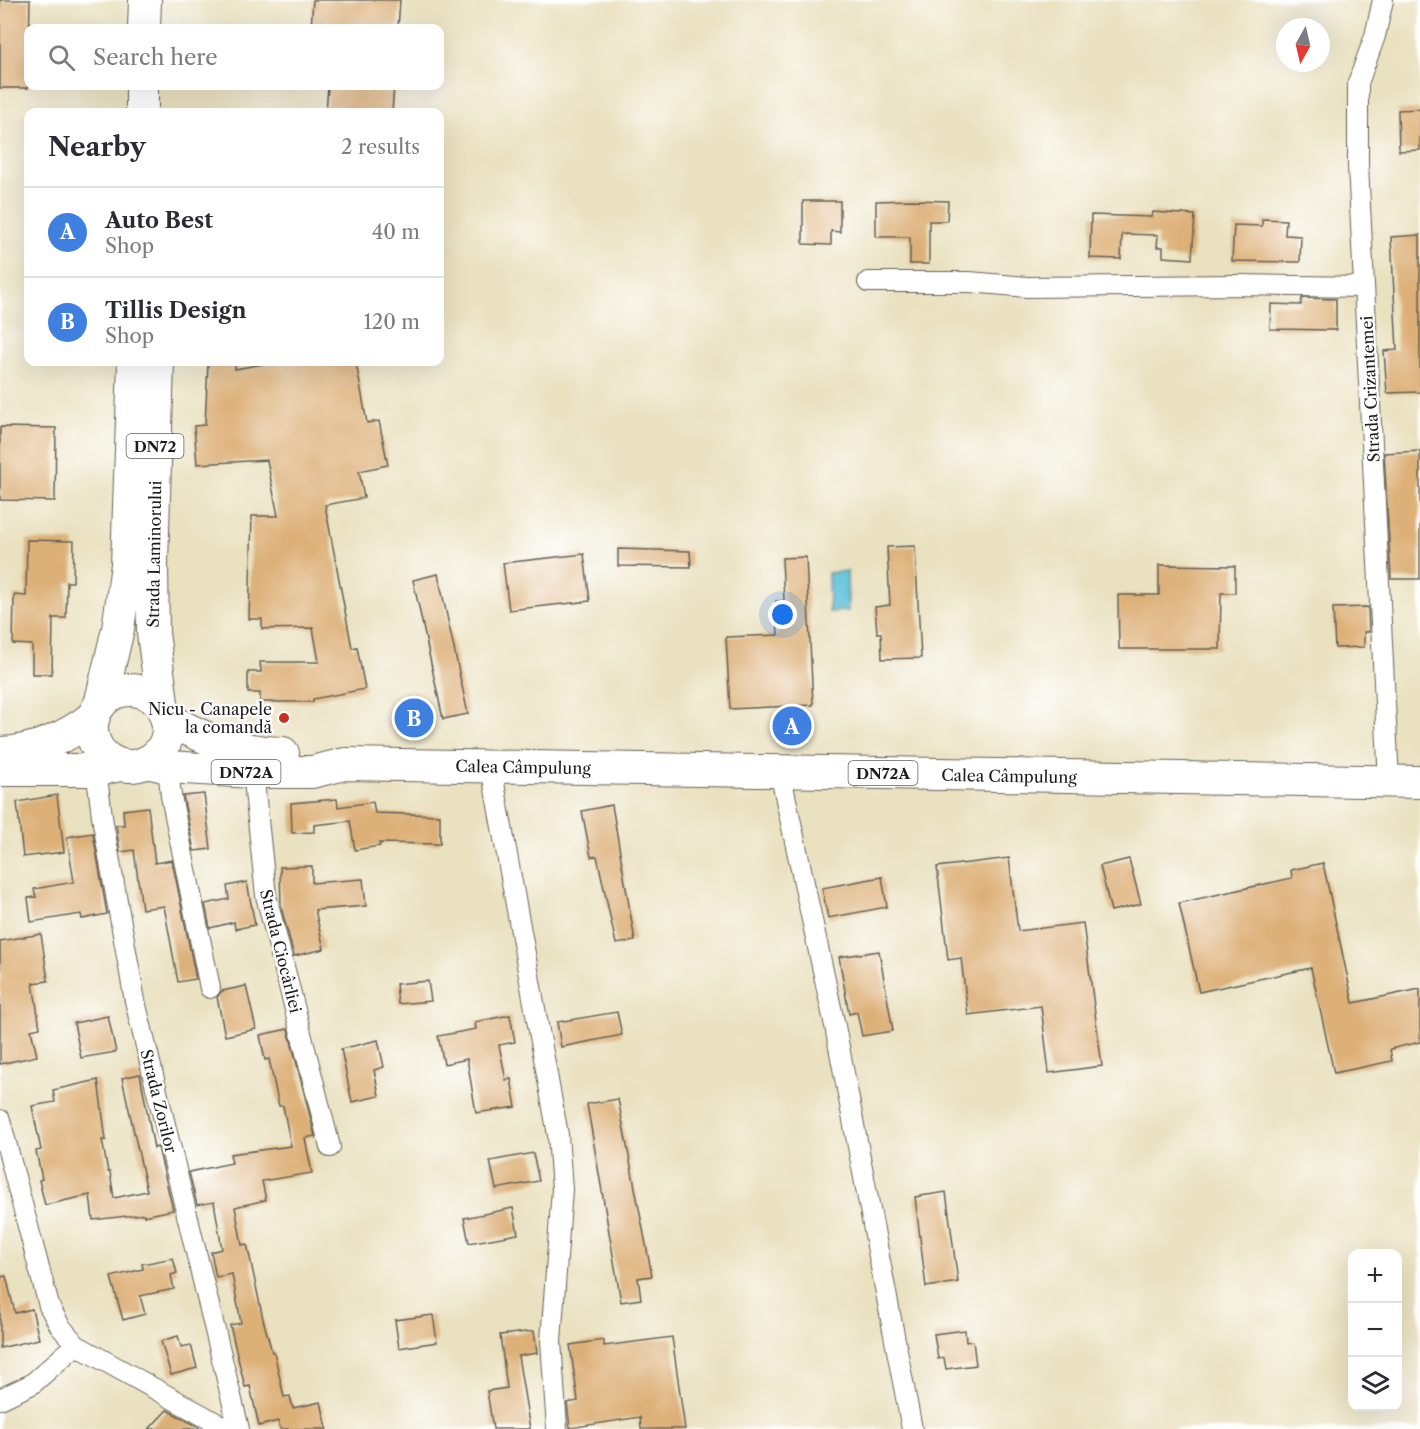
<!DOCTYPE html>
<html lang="en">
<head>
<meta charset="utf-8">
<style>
	body { margin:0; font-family:"Libre Caslon Text",serif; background:#f7f7f7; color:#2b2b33 }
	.controls { position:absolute; right:18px; bottom:18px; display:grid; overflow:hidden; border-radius:12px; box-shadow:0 6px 24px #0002 }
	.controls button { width:54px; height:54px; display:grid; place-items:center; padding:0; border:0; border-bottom:2px solid #e1e1e2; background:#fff; color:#2b2b33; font:30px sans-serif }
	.compass { position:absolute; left:1276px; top:18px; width:54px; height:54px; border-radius:50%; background:#fff; box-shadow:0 6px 24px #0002; rotate:188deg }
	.you { position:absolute; left:783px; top:615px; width:21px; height:21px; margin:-15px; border:4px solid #fff; border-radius:50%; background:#1a73e8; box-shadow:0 0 0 9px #1a73e833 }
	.badge { display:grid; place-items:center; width:39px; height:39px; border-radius:50%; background:#7c3aed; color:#fff; font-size:20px; font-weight:700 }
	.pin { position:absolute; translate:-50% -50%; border:3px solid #fff; box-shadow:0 2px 6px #0006 }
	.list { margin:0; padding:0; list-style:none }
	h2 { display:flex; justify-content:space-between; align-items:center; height:78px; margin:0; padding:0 24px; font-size:26px }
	h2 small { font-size:20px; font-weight:400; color:#7c7c81 }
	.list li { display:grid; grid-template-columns:39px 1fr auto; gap:18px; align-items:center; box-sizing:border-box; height:90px; padding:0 24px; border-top:2px solid #e1e1e2 }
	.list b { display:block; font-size:22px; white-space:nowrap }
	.list p { margin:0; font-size:20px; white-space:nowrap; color:#7c7c81 }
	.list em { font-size:20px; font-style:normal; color:#7c7c81 }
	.icon { flex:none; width:33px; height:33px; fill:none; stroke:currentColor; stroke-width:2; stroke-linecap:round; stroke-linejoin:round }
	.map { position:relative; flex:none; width:1420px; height:1429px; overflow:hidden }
	.search { position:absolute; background:#fff; box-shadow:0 6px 24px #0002; left:24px; top:24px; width:420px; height:66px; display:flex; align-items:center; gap:15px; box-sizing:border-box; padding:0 21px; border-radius:12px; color:#7c7c81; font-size:22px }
	.panel { position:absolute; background:#fff; box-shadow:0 6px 24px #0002; left:24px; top:108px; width:420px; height:258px; border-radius:12px }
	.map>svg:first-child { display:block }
	.water { fill:#5bc0d9; stroke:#3c6e7a; stroke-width:1.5 }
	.building { fill:#ddb078 }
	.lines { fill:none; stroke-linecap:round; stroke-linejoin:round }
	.minor-casing { stroke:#646155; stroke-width:22 }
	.primary-casing { stroke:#646155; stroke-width:34 }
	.minor { stroke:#fff; stroke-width:20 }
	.primary { stroke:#fff; stroke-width:32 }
	.poi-dot { fill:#c8321e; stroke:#fff; stroke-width:2 }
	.labels { text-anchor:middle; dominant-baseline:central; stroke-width:4.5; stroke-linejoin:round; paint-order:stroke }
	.shield { fill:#fff; stroke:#606060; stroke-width:1.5 }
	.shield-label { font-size:15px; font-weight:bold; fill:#1c1c1c }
	.street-label { font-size:16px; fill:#1c1c1c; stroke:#fff }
	.poi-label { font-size:16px; fill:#1c1c1c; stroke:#fff; text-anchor:end }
</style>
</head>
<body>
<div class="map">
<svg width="1420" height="1429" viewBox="0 0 1420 1429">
	<rect width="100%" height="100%" fill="#fff"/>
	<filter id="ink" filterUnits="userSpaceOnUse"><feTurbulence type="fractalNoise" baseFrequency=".0167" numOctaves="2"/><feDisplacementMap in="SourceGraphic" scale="12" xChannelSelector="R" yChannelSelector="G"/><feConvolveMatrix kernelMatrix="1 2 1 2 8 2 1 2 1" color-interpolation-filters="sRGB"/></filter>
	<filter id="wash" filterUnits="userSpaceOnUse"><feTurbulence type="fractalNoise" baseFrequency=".008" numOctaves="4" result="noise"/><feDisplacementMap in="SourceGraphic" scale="24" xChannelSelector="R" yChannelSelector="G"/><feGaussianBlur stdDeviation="1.35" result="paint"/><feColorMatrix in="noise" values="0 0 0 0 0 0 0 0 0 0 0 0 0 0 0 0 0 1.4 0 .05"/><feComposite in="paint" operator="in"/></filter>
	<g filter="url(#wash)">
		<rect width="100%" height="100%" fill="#eae1c0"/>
		<polygon class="water" points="847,571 848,611 829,612 828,573"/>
		<g id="blocks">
			<g class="building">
				<polygon points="0,0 30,0 28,88 0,88"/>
				<polygon points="313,0 400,0 398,28 311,28"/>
				<polygon points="328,86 394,86 392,112 326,112"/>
				<polygon points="1420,109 1420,150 1399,151 1398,110"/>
				<polygon points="911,200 948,201 947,221 929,221 929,264 910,264 910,237 876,237 876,201"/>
				<polygon points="803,201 840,201 840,232 831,231 831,245 803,244"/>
				<polygon points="1153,212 1195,215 1192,259 1163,257 1163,247 1157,247 1158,235 1122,234 1121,259 1090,258 1091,215 1152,217"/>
				<polygon points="1262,219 1286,220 1285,235 1301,236 1300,262 1232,261 1234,225 1262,226"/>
				<polygon points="1420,235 1420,392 1387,393 1384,351 1397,350 1391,237"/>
				<polygon points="1302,298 1336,299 1336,330 1270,329 1271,304 1301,305"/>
				<polygon points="275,362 356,362 367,423 379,421 388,465 359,471 364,498 325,505 352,648 357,647 365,689 313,699 313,702 260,702 260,693 248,693 248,672 261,672 260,662 319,662 313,628 262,629 262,619 249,619 252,516 278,516 267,460 197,464 194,426 205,425 208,363 235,364 235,369"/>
				<polygon points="0,427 56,428 55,501 0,500"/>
				<polygon points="1420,451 1420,579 1391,579 1384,453"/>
				<polygon points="27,540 74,541 73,582 67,582 66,618 53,618 52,674 32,674 32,645 13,644 14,595 26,596"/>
				<polygon points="915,546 921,658 882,659 881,633 877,633 875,607 890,605 887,547"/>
				<polygon points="618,549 690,551 691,567 618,566"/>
				<polygon points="584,554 590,601 509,610 503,563"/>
				<polygon points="806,557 813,705 730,709 726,637 778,635 776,601 784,601 782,558"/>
				<polygon points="1159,565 1235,566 1235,593 1221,593 1220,649 1119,649 1118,595 1159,595"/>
				<polygon points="438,574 468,714 443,719 413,580"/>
				<polygon points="1368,607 1369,632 1364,632 1364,647 1335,648 1333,608"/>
				<polygon points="204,794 211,849 194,851 183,796"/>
				<polygon points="57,795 64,852 23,857 17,802"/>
				<polygon points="337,799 338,807 373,802 375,813 440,815 440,844 379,843 380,846 355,850 350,821 314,825 314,832 292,833 291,803"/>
				<polygon points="612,805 635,941 616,944 597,856 591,857 582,811"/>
				<polygon points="148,807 155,863 172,860 196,979 178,982 164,906 142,909 134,850 120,852 116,825 124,825 123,810"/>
				<polygon points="93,833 107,914 82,919 81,914 31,922 28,898 36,897 34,889 74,882 67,837"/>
				<polygon points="1009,858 1018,931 1083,923 1102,1066 1049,1073 1041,1006 968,1015 961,958 948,960 937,867"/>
				<polygon points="1129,859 1141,904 1111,911 1100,866"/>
				<polygon points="1323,863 1353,1003 1420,989 1420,1042 1390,1049 1392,1061 1334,1073 1311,968 1199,992 1179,903 1292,878 1291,870"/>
				<polygon points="312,866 312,883 363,879 366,906 315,910 324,949 294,956 281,907 280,867"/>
				<polygon points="882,877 887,907 828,918 822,888"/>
				<polygon points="247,882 255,925 235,929 234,922 210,928 205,904 229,899 227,886"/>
				<polygon points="41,934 48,981 33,983 40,1028 31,1030 37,1056 0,1064 0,941"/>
				<polygon points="879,951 893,1031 862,1036 857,1012 849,1014 839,957"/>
				<polygon points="428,981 431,1001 398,1004 396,984"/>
				<polygon points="246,986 256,1029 225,1036 217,997 222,991"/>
				<polygon points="617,1012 622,1035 561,1047 557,1022"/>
				<polygon points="510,1015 515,1042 499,1045 506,1080 511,1079 516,1107 476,1113 467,1059 444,1064 438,1036 476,1029 475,1022"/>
				<polygon points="108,1016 116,1052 81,1058 74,1023"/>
				<polygon points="288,1029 315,1136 305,1138 312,1173 262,1181 266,1200 235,1207 242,1245 247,1244 263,1319 272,1352 274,1352 284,1397 290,1396 293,1408 321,1402 327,1429 280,1429 278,1421 259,1426 250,1386 245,1387 230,1325 241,1323 232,1274 216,1277 211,1252 222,1249 214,1202 197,1205 189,1172 232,1163 230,1154 291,1146 283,1106 279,1106 269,1059 265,1060 260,1035"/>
				<polygon points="378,1040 384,1067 374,1070 379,1096 352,1102 341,1049"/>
				<polygon points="140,1074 154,1148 158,1147 173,1210 144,1216 144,1214 93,1220 90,1195 45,1205 39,1180 42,1179 36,1151 41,1150 32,1106 55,1102 53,1090 98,1080 106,1140 102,1140 108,1172 110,1172 114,1198 147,1191 122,1078"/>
				<polygon points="618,1099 652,1276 638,1278 641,1299 621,1302 587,1104"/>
				<polygon points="533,1153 539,1181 496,1189 490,1161"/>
				<polygon points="946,1192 958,1282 926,1287 915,1197"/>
				<polygon points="513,1208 518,1234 469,1243 464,1218"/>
				<polygon points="173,1258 177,1273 171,1275 174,1289 140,1296 145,1314 123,1320 111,1277 143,1269 142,1264"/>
				<polygon points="6,1276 15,1313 32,1309 39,1339 0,1348 0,1277"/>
				<polygon points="433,1315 437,1342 399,1348 395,1320"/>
				<polygon points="965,1330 966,1342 973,1341 976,1365 946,1369 944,1358 938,1359 934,1334"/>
				<polygon points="534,1331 537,1353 518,1356 530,1429 493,1429 487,1391 507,1388 500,1335"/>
				<polygon points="178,1336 181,1347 191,1345 197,1368 171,1375 161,1341"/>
				<polygon points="672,1337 685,1429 641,1429 640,1417 570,1428 567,1403 578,1401 570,1345 604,1340 604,1346"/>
				<polygon points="167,1410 197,1426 200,1429 149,1429"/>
			</g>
		</g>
	</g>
	<g filter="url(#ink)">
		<use href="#blocks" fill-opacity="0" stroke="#646155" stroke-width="1.5"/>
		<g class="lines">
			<defs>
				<g id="minor">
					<polyline points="1383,0 1375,36 1358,83 1358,165 1389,782"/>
					<polyline points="868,282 969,282 1027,287 1239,285 1364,287"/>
					<polyline points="252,762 266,896 330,1147"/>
					<polyline points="168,767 171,796 210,988"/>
					<polyline points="491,767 558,1135 562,1189 551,1341 557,1429"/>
					<polyline points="96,770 103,823 135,1001 239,1429"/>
					<polyline points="780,772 835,1026 912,1429"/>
					<polyline points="0,1120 49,1306 60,1326 76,1345 227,1429"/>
					<polyline points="0,1399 32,1384 76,1345"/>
				</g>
				<g id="primary">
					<polyline points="144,28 145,0"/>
					<polyline points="142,112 142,86"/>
					<polyline points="158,362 152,564 153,633 163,710"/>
					<circle cx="130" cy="728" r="38"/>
					<polyline points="100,705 118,629 127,565 134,362"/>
					<path d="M166 718C210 742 233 751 283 753"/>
					<path d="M0 753C34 752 68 737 94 716"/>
					<polyline points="146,762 168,767 252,772 312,772 345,764 1420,782"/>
					<polyline points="0,770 96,770 120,765"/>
				</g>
			</defs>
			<use href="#minor" class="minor-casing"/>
			<use href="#primary" class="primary-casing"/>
			<use href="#minor" class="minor"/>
			<use href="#primary" class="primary"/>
		</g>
	</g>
	<circle class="poi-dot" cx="284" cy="718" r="6"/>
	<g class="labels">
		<g class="shield">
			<rect x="126.5" y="434" width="57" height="24" rx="4.5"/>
			<rect x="211.5" y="760" width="69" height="24" rx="4.5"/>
			<rect x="848.5" y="761" width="69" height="24" rx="4.5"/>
		</g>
		<g class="shield-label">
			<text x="155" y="446">DN72</text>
			<text x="246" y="772">DN72A</text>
			<text x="883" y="773">DN72A</text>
		</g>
		<g class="street-label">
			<text transform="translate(1370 389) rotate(-93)">Strada Crizantemei</text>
			<text transform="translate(154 554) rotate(-89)">Strada Laminorului</text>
			<text transform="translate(523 767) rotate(1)">Calea Câmpulung</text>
			<text transform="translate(1009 776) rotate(1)">Calea Câmpulung</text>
			<text transform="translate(281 951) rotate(76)">Strada Ciocârliei</text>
			<text transform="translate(159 1101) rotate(76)">Strada Zorilor</text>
		</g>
		<g class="poi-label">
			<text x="272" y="709">Nicu - Canapele<tspan x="272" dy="18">la comandă</tspan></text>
		</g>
	</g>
</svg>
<div class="controls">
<button>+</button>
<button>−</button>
<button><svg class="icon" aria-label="layers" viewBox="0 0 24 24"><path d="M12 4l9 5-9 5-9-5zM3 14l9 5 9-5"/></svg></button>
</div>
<svg class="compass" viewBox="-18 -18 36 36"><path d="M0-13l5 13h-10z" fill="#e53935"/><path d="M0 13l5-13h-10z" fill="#7c7c81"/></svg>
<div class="you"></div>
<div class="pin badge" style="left:792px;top:726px;background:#3f7fe0">A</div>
<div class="pin badge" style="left:414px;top:718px;background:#3f7fe0">B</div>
<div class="search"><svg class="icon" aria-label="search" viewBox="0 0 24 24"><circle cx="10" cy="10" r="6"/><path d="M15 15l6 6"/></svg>Search here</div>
<section class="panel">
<h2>Nearby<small>2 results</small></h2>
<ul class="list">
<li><span class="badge" style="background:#3f7fe0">A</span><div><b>Auto Best</b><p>Shop</p></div><em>40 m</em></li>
<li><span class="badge" style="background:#3f7fe0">B</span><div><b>Tillis Design</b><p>Shop</p></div><em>120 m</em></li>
</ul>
</section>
</div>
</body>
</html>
